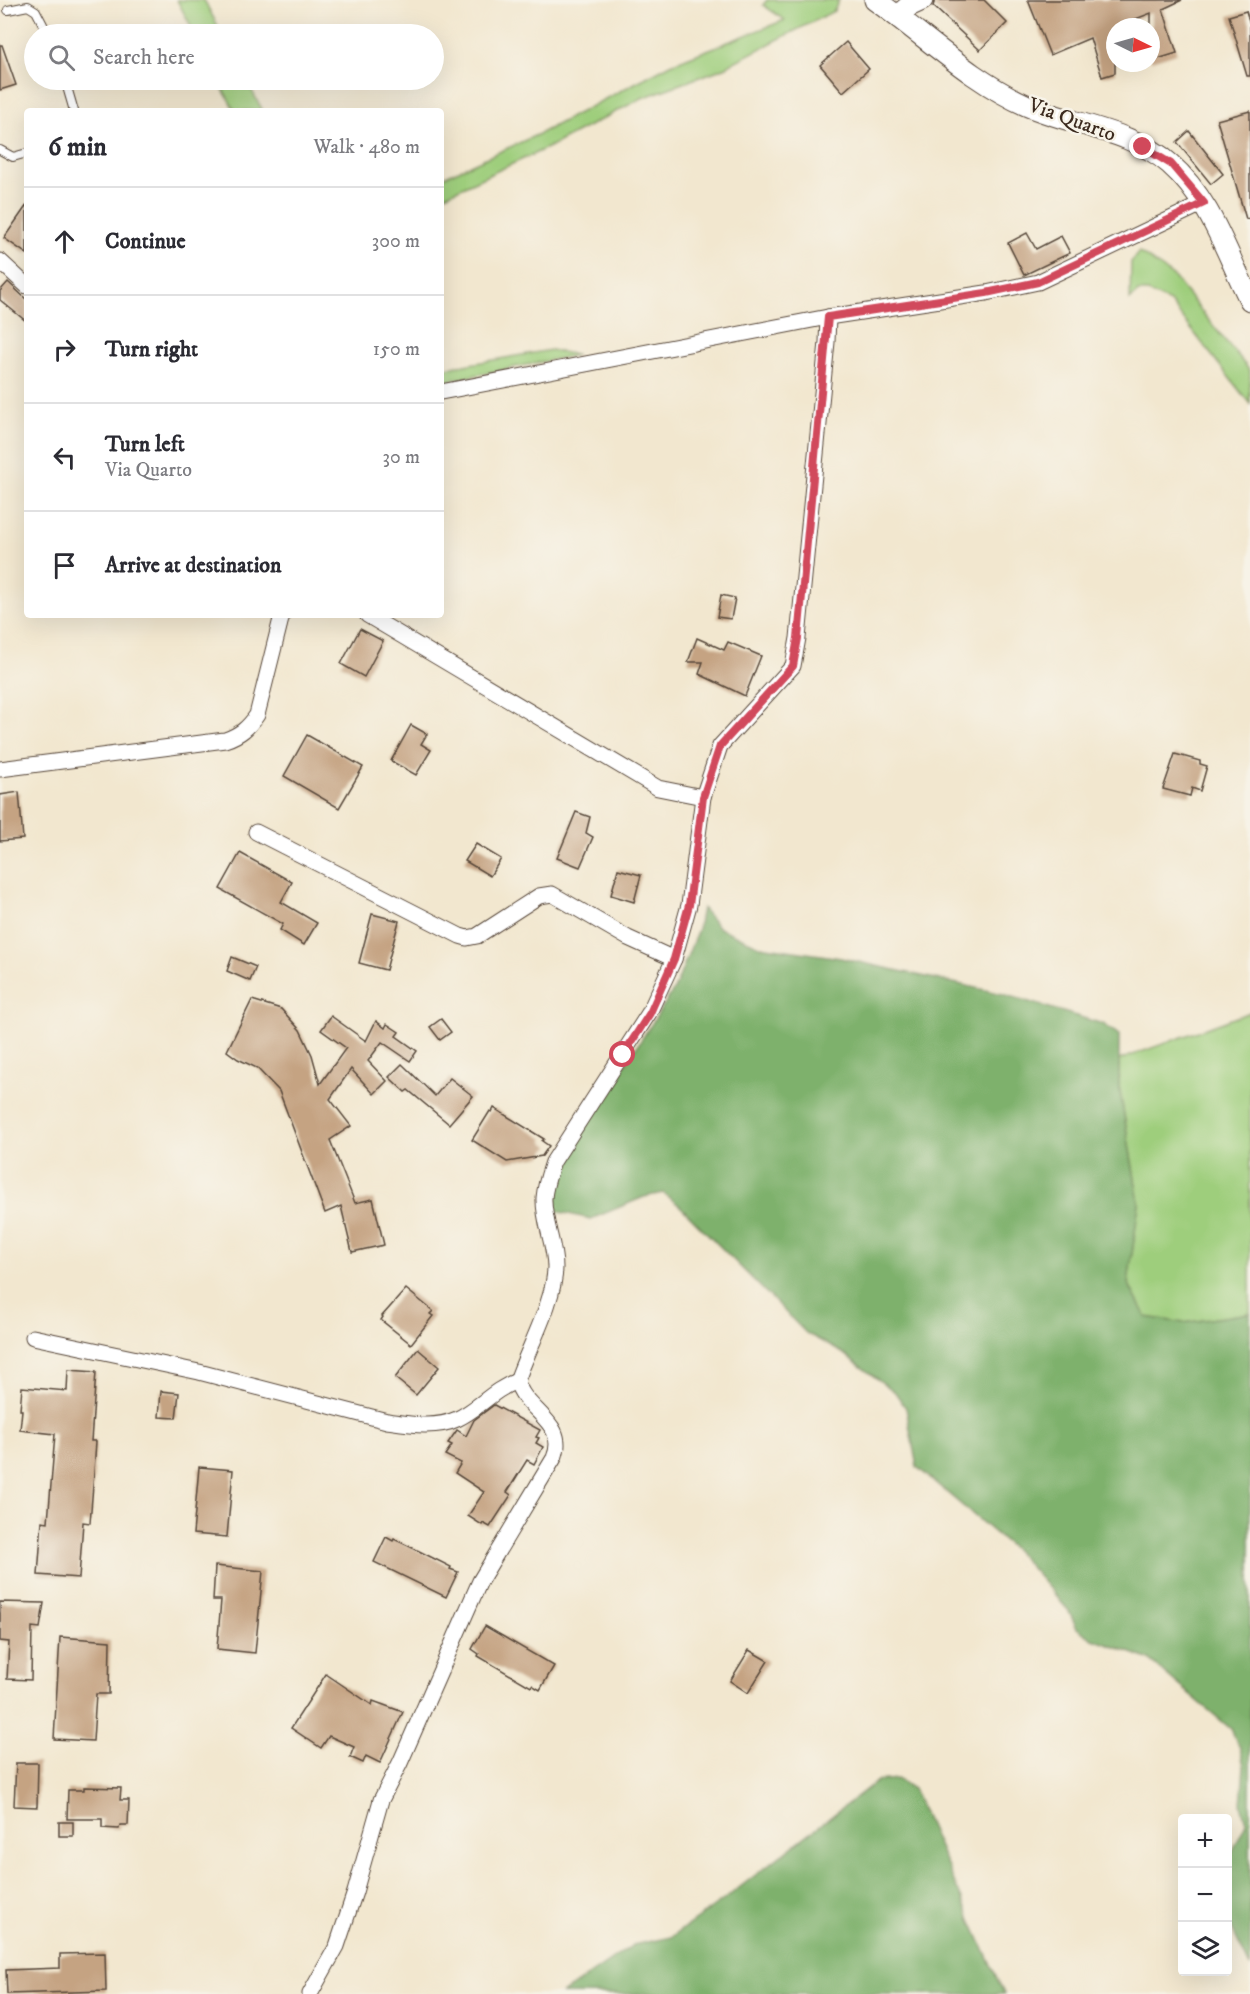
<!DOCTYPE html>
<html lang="en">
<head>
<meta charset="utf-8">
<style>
	body { margin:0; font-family:"IM FELL DW Pica",serif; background:#f7f7f7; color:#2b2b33 }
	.controls { position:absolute; right:18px; bottom:18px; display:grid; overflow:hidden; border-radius:6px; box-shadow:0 6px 24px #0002 }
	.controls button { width:54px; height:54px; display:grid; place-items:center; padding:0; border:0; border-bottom:2px solid #e1e1e2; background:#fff; color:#2b2b33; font:30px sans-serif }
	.compass { position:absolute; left:1106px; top:18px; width:54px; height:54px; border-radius:50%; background:#fff; box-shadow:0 6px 24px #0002; rotate:95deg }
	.stop { position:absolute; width:18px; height:18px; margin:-14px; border:4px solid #d1495b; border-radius:50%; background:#fff }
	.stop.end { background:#d1495b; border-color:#fff; box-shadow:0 2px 6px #0008 }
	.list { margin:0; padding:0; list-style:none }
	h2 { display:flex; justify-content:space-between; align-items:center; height:78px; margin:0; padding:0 24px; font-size:26px }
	h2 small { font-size:20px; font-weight:400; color:#7c7c81 }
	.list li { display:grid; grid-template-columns:39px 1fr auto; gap:18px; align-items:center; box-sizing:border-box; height:108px; padding:0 24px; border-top:2px solid #e1e1e2 }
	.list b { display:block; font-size:22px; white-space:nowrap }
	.list p { margin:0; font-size:20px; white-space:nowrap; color:#7c7c81 }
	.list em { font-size:20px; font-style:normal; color:#7c7c81 }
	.icon { flex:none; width:33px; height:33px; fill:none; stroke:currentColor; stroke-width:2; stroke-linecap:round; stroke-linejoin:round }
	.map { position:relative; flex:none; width:1250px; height:1994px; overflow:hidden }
	.search { position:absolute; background:#fff; box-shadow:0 6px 24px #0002; left:24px; top:24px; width:420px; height:66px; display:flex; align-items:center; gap:15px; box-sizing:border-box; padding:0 21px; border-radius:33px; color:#7c7c81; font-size:22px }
	.panel { position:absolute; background:#fff; box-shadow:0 6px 24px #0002; left:24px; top:108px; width:420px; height:510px; border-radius:6px }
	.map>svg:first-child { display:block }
	.green { fill:#9ece7c; stroke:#6c7c4d; stroke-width:1.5 }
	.forest { fill:#7eb16c; stroke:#5c6e45; stroke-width:1.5 }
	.building { fill:#c5a382 }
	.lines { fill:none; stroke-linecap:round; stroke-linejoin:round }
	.lane-casing { stroke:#564639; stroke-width:10 }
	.street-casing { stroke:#564639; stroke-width:17 }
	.secondary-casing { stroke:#564639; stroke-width:23 }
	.lane { stroke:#fff; stroke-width:8 }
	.street { stroke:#fff; stroke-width:15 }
	.secondary { stroke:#fff; stroke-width:21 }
	.route { stroke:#d1495b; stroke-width:8 }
	.labels { text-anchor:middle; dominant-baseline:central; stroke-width:5; stroke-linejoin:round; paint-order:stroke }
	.street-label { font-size:21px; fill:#3b2a1e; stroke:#f7f3e8 }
</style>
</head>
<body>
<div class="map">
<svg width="1250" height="1994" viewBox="0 0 1250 1994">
	<rect width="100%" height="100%" fill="#f7f3e8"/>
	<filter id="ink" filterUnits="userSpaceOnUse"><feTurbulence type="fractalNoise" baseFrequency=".0167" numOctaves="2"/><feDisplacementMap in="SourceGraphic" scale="12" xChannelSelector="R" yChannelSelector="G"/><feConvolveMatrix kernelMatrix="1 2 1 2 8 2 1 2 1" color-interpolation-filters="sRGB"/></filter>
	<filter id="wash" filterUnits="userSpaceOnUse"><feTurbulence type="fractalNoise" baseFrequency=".008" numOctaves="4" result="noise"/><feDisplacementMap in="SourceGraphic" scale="24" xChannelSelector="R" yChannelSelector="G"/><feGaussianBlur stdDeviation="1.35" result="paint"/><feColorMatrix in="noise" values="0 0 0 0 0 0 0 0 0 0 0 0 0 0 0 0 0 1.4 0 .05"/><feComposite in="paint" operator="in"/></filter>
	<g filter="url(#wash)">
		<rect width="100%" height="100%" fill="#f2e7cf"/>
		<g class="green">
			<polygon points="177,0 204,0 222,34 195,34"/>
			<polygon points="767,0 839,0 834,11 730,64 727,67 642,98 549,147 441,197 441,178 539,134 671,64 785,20 763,5"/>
			<polygon points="218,80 246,80 263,111 235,111"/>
			<polygon points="1139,252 1173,276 1250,371 1250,404 1170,302 1148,292 1138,292 1130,300 1131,262"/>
			<polygon points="551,350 577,355 441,382 441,369"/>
			<polygon points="1250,1012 1250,1313 1184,1323 1145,1317 1128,1282 1139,1203 1119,1086 1119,1060"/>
		</g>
		<g class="forest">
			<polygon points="702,908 719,928 760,946 841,958 1003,994 1103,1024 1119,1035 1119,1086 1139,1203 1128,1283 1146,1317 1184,1323 1250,1313 1250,1967 1228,1921 1228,1861 1246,1823 1241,1804 1244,1766 1240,1748 1231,1729 1148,1659 1093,1639 1077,1628 1068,1610 1017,1552 917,1467 906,1408 895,1392 841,1352 806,1333 679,1205 663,1193 644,1197 591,1219 555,1211 557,1184 568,1152 675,988 698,929"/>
			<polygon points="897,1779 913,1789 1004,1994 562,1994 633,1945 671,1937 722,1901 877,1781"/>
		</g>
		<g id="blocks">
			<g class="building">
				<polygon points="935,0 984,0 1007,23 980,50 933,6"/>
				<polygon points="1028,0 1182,0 1163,9 1177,53 1151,61 1151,13 1115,27 1115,73 1102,77 1090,38 1050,55"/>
				<polygon points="1246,11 1250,24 1250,76 1247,76 1229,16"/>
				<polygon points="846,42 869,69 843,92 820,65"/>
				<polygon points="0,45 2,45 16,85 0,90"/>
				<polygon points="1250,111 1250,218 1246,219 1217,120"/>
				<polygon points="1189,131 1223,174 1211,184 1177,142"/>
				<polygon points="27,205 27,254 4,238"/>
				<polygon points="1027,233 1036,249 1061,236 1070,253 1024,275 1008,243"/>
				<polygon points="8,282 27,300 27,322 0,300 0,291"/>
				<polygon points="721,595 735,598 731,619 717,617"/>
				<polygon points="360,629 383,641 364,677 341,664"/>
				<polygon points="697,638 724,650 728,642 761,656 745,696 699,674 703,662 688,662"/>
				<polygon points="411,725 427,734 421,744 431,750 416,775 391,761"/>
				<polygon points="307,735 363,767 339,808 284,776"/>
				<polygon points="1175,754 1200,761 1200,764 1207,766 1200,791 1192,788 1190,796 1163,789"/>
				<polygon points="19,792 23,839 0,841 0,795"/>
				<polygon points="576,812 590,817 586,833 593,837 580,867 557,858"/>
				<polygon points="476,844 501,859 490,876 465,861"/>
				<polygon points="240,853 292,882 281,902 317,923 304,945 280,930 283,924 220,889"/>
				<polygon points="618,869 641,875 634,902 611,895"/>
				<polygon points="372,914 399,921 386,970 359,963"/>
				<polygon points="232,957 256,967 250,981 227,971"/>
				<polygon points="252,1000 281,1009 300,1030 312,1055 320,1084 346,1048 321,1030 331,1016 366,1041 376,1021 385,1028 387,1024 399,1032 396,1036 417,1051 410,1061 382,1042 368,1061 387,1081 374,1094 351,1069 330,1099 351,1126 330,1140 355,1203 373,1199 384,1245 352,1252 341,1206 325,1213 279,1091 257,1068 238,1059 227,1051"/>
				<polygon points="441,1019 451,1032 440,1040 430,1027"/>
				<polygon points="402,1064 435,1096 450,1078 473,1096 449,1124 408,1090 405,1092 389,1077"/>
				<polygon points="494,1108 544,1139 542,1141 549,1146 542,1156 507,1162 472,1140 490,1111 492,1112"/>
				<polygon points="406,1289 433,1311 430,1314 433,1316 411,1344 381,1320 383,1317 382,1316"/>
				<polygon points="418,1349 439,1367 416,1395 395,1378"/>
				<polygon points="68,1370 96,1372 91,1441 96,1441 94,1472 90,1523 83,1522 79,1578 38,1575 42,1521 48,1522 55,1434 20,1430 22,1410 20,1410 22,1387 67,1391"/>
				<polygon points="161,1391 179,1393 176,1418 159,1417"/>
				<polygon points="494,1405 540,1430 536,1437 539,1438 536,1443 543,1447 534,1464 527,1460 507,1492 511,1495 490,1527 483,1523 482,1525 468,1516 484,1492 455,1473 461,1463 445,1455 452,1445 448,1443 457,1430 466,1436 474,1420"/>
				<polygon points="199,1467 233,1470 227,1537 193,1534"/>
				<polygon points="386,1537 393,1541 394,1539 419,1551 451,1567 450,1569 458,1572 446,1597 374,1562"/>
				<polygon points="215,1566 263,1571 255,1653 217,1649 221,1600 213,1600"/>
				<polygon points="0,1602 44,1603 40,1628 32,1627 31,1680 7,1679 9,1642 0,1641"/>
				<polygon points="485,1626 554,1666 540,1690 532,1685 531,1687 478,1656 479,1654 472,1649"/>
				<polygon points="60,1637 110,1641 109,1694 96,1694 93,1741 54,1739"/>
				<polygon points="749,1650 768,1661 748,1693 730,1681"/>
				<polygon points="326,1674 372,1705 373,1701 403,1712 380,1763 366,1756 363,1763 350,1757 354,1747 329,1736 321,1748 291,1728"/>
				<polygon points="16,1763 38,1763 37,1807 14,1806"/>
				<polygon points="84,1787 121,1788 120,1800 129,1800 128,1825 120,1825 119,1829 102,1828 102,1819 67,1819 68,1790 84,1790"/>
				<rect x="59" y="1822" width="14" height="14"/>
				<polygon points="105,1953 106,1991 7,1994 6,1970 60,1968 60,1954"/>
			</g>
		</g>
	</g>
	<g filter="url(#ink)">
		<use href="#blocks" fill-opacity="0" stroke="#564639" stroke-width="1.5"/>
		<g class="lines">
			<defs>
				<g id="lane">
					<polyline points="8,10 28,6 36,11 48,34"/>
					<polyline points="65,80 74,111"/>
					<polyline points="0,150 13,157 27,153"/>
				</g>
				<g id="street">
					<polyline points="0,261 27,286"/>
					<polyline points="441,392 828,317 986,293 1038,282 1204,203"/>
					<polyline points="367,615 658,788 703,797"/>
					<path d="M0 769 225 740C240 735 248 728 257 715L282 615"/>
					<polyline points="256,832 460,936 467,938 477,936 539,896 552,894 628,938 674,959"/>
					<path d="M33 1337 199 1372 387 1421C408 1424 436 1429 457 1419 479 1409 492 1390 517 1381 528 1348 555 1301 555 1267 555 1244 543 1221 544 1198 545 1185 549 1174 553 1162L649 1013 674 959 689 905 703 797 720 746 793 666 798 638 827 342 828 317"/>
					<path d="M310 1994 337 1946 355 1892 381 1800 400 1763 480 1581 554 1458C569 1422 524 1411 517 1381"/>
				</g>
				<g id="secondary">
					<path d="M875 0C926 36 971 81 1028 106 1073 125 1133 131 1170 164 1211 200 1226 253 1250 300"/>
					<polyline points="898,16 909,6 922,0"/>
				</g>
			</defs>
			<use href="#lane" class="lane-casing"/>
			<use href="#street" class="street-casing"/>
			<use href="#secondary" class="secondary-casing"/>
			<use href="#lane" class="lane"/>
			<use href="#street" class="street"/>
			<use href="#secondary" class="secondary"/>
		</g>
	</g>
	<g class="lines" filter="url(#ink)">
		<polyline class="route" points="623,1055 650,1013 674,959 689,905 703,797 720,746 793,666 798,638 828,317 986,293 1038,282 1204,203 1171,164 1143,147"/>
	</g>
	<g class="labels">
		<g class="street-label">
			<text transform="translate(1072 120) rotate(20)">Via Quarto</text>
		</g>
	</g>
</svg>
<div class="controls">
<button>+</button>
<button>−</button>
<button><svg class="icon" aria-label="layers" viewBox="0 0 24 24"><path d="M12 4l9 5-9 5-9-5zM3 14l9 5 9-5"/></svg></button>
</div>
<svg class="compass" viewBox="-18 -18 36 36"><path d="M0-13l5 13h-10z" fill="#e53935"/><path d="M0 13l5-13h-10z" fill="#7c7c81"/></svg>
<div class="stop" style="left:623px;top:1055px"></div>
<div class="stop end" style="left:1143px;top:147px"></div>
<div class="search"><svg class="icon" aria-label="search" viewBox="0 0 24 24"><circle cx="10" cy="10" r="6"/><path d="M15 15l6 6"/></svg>Search here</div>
<section class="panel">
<h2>6 min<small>Walk · 480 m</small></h2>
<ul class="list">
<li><svg class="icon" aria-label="ahead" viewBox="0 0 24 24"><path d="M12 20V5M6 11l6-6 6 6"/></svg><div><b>Continue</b></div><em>300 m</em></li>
<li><svg class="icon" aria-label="right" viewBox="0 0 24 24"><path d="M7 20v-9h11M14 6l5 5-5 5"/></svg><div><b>Turn right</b></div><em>150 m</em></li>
<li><svg class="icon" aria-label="left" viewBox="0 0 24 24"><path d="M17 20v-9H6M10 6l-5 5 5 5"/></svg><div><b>Turn left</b><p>Via Quarto</p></div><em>30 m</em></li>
<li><svg class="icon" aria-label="arrive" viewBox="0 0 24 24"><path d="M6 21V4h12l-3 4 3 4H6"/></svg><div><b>Arrive at destination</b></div></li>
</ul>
</section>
</div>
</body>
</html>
